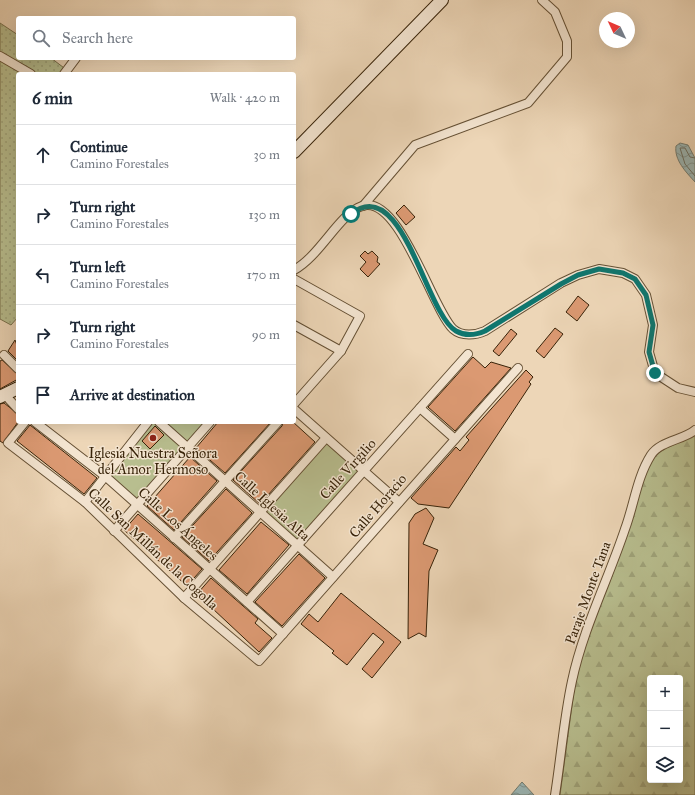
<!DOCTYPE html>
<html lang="en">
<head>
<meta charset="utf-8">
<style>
	body { margin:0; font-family:"IM FELL Great Primer",serif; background:#f2f2f3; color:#1f2937 }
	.controls { position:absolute; right:12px; bottom:12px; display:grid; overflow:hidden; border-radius:4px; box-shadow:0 4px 16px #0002 }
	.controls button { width:36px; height:36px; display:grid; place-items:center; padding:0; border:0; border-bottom:1px solid #e0e1e3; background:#fff; color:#1f2937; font:20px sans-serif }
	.compass { position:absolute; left:599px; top:12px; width:36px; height:36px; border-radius:50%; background:#fff; box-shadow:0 4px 16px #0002; rotate:314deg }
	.stop { position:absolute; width:12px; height:12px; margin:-9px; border:3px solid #0f766e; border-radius:50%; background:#fff }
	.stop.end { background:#0f766e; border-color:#fff; box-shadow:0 1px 4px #0008 }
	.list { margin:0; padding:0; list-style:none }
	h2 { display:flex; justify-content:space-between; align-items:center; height:52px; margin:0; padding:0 16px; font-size:17px }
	h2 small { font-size:13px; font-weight:400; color:#747a83 }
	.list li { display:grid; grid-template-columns:26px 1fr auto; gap:12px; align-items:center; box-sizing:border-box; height:60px; padding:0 16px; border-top:1px solid #e0e1e3 }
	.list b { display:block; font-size:15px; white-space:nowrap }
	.list p { margin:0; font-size:13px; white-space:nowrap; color:#747a83 }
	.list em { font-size:13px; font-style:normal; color:#747a83 }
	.icon { flex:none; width:22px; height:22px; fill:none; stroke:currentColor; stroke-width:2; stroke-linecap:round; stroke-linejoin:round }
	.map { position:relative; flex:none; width:695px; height:795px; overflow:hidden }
	.search { position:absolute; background:#fff; box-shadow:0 4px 16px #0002; left:16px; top:16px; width:280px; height:44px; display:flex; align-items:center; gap:10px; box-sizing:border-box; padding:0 14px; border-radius:4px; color:#747a83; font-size:15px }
	.panel { position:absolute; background:#fff; box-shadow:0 4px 16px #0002; left:16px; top:72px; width:280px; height:352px; border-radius:4px }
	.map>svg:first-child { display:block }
	.grass { fill:url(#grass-dots); stroke:#78704c }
	.forest { fill:url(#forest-firs); stroke:#78704c; fill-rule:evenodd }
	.green { fill:#b8be8f; stroke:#78704c }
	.water { fill:url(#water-waves); stroke:#737c71 }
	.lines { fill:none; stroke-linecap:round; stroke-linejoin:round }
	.shore { stroke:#6a6d60; stroke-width:1 }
	.building { fill:#db9972; stroke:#382309 }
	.street-casing { stroke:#655034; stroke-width:10 }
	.secondary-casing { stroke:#382309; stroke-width:14 }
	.street { stroke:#f3e4d0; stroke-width:8 }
	.secondary { stroke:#f3e4d0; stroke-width:12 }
	.route { stroke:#0f766e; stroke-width:5 }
	.poi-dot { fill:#8f2418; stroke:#f3e4d0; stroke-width:1.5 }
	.labels { text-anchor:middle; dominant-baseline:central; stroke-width:3; stroke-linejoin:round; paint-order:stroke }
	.poi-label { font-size:14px; fill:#382309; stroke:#f3e4d0 }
	.street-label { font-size:14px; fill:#382309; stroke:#f3e4d0 }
</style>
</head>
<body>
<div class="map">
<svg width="695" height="795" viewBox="0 0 695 795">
	<defs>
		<pattern id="grass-dots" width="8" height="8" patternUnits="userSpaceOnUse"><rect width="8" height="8" fill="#b8be8f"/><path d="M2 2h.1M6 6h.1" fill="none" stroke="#9fa37a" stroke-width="1.8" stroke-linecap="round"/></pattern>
		<pattern id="forest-firs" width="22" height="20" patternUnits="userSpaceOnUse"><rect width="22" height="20" fill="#b8be8f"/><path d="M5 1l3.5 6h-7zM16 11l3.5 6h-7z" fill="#9fa37a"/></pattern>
		<pattern id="water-waves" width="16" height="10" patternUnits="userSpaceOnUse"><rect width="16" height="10" fill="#9bb7b6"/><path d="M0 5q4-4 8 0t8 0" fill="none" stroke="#7f9492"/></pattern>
	</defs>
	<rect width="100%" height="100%" fill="#edd6b7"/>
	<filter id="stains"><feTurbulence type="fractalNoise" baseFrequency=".005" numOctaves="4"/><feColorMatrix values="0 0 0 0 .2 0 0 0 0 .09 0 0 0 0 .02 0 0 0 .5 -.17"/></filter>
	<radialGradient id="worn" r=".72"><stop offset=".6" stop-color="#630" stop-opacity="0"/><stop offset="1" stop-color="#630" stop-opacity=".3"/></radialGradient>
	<polygon class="grass" points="0,23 18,35 18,58 51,58 72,74 18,74 18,317 11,325 0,319"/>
	<path class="forest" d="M695 434V795H560L575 683 587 636 649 465 657 453ZM650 678H680V780H650Z"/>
	<g class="green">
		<polygon points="148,422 211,422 137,505 105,476"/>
		<polygon points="326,438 364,471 297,545 260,512"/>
	</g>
	<g class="water">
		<path d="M680 143 688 145 695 158V182C686 172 674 160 676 146Z"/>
		<polygon points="522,782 534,795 511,795"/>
	</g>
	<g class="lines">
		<polyline class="shore" points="695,158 690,157 685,148 680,148 685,164 695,176"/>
	</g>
	<g class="building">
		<polygon points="404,205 415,217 406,225 396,213"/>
		<polygon points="365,251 368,254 372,251 378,257 377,262 380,264 368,277 360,269 366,262 360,256"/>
		<polygon points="578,296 589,305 577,321 566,312"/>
		<polygon points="555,328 563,334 544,358 536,351"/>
		<polygon points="511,329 517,334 499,356 493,351"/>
		<polygon points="15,340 18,348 18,361 8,351"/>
		<polygon points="473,357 485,368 491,362 511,368 455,431 428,407"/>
		<polygon points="2,360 18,374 18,379 0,389 0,361"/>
		<polygon points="526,370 533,377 529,382 531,384 449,508 418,504 411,498 456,447 460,451 469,440 466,437"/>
		<polygon points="4,403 18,414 18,422 3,443 0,441 0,404"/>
		<polygon points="218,422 271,422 225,473 196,448"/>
		<polygon points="283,422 293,422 315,442 260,504 233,480 282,426"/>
		<polygon points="30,425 97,478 84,494 17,441"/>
		<polygon points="155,426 164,435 150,449 142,441"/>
		<polygon points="190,457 217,481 174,530 147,506"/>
		<polygon points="226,489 252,513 209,561 182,537"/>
		<polygon points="426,508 434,518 423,544 438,550 429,571 426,637 419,633 408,639 409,523 415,514"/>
		<polygon points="138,514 202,569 187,586 124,530"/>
		<polygon points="261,522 289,545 247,594 219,570"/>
		<polygon points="299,554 325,578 282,626 255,602"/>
		<polygon points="211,578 258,619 255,623 272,638 259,652 197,594"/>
		<polygon points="341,593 401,642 372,678 362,669 384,642 373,633 347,665 332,653 334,651 301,624 309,614 318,622"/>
	</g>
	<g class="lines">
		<defs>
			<g id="street">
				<polyline points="0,56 31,74"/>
				<polyline points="64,74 76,58"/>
				<polyline points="363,206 415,145 528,103 567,57 567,41 555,12 542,0"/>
				<path d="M294 270C320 256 339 214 362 206 399 193 432 309 453 329 462 337 476 335 485 331L561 283 578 275 599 269 623 273 635 279 646 295 653 325 649 352 655 373 678 388 695 392"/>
				<polyline points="294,279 360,316 341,351 294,404"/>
				<polyline points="294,325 341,351"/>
				<polyline points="4,355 18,369"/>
				<polyline points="5,395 18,409"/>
				<polyline points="420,408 455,439"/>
				<polyline points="294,409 399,502"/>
				<polyline points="25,422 8,443 85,502 184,598 259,661 518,368"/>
				<polyline points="35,422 105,476 283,634"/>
				<polyline points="159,422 333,577"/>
				<polyline points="85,502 148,422"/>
				<polyline points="114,531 210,422"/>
				<polyline points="174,538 278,422"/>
				<polyline points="184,598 326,438"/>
				<polyline points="247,602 468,354"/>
				<path d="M555 795C561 757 564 718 572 681 583 629 608 580 625 529 634 505 637 477 651 455 660 441 683 440 695 430"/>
			</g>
			<g id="secondary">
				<polyline points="294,152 442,0"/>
				<polyline points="0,397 18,388"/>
			</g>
		</defs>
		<use href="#street" class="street-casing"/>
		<use href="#secondary" class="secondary-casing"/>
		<use href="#street" class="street"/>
		<use href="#secondary" class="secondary"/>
	</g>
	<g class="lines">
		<path class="route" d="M351 214C403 173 425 313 456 331 465 336 476 335 485 331L561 284 578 275 599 269 623 273 635 279 646 295 653 325 649 352 655 373"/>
	</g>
	<circle class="poi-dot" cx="153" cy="438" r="4"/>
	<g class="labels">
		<g class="poi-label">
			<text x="153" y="453">Iglesia Nuestra Señora<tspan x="153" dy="16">del Amor Hermoso</tspan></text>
		</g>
		<g class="street-label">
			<text transform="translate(348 469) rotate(-48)">Calle Virgilio</text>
			<text transform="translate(272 506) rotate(42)">Calle Iglesia Alta</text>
			<text transform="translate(378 506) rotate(-49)">Calle Horacio</text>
			<text transform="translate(178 524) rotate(42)">Calle Los Ángeles</text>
			<text transform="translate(153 549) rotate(43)">Calle San Millán de la Cogolla</text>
			<text transform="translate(588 593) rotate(-70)">Paraje Monte Tana</text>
		</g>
	</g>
	<rect width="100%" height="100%" filter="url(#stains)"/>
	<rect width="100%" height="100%" fill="url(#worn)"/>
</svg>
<div class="controls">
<button>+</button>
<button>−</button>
<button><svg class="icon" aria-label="layers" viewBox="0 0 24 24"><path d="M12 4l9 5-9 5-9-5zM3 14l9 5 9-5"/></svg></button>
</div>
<svg class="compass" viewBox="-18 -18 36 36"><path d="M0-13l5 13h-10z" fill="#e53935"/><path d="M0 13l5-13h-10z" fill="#747a83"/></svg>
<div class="stop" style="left:351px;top:214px"></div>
<div class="stop end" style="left:655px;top:373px"></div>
<div class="search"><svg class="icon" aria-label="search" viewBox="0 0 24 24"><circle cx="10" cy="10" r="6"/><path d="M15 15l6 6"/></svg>Search here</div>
<section class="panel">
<h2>6 min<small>Walk · 420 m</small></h2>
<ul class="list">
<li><svg class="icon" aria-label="ahead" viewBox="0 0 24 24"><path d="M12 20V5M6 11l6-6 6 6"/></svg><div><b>Continue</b><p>Camino Forestales</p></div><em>30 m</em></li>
<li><svg class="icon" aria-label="right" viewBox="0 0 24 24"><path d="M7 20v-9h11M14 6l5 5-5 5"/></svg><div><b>Turn right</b><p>Camino Forestales</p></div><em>130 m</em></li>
<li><svg class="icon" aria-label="left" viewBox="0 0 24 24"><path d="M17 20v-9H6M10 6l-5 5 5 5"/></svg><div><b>Turn left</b><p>Camino Forestales</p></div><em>170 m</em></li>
<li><svg class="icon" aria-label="right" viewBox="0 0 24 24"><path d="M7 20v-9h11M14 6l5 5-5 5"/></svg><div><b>Turn right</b><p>Camino Forestales</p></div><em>90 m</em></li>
<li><svg class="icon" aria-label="arrive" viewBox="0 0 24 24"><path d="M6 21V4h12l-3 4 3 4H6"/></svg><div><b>Arrive at destination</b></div></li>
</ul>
</section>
</div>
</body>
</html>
